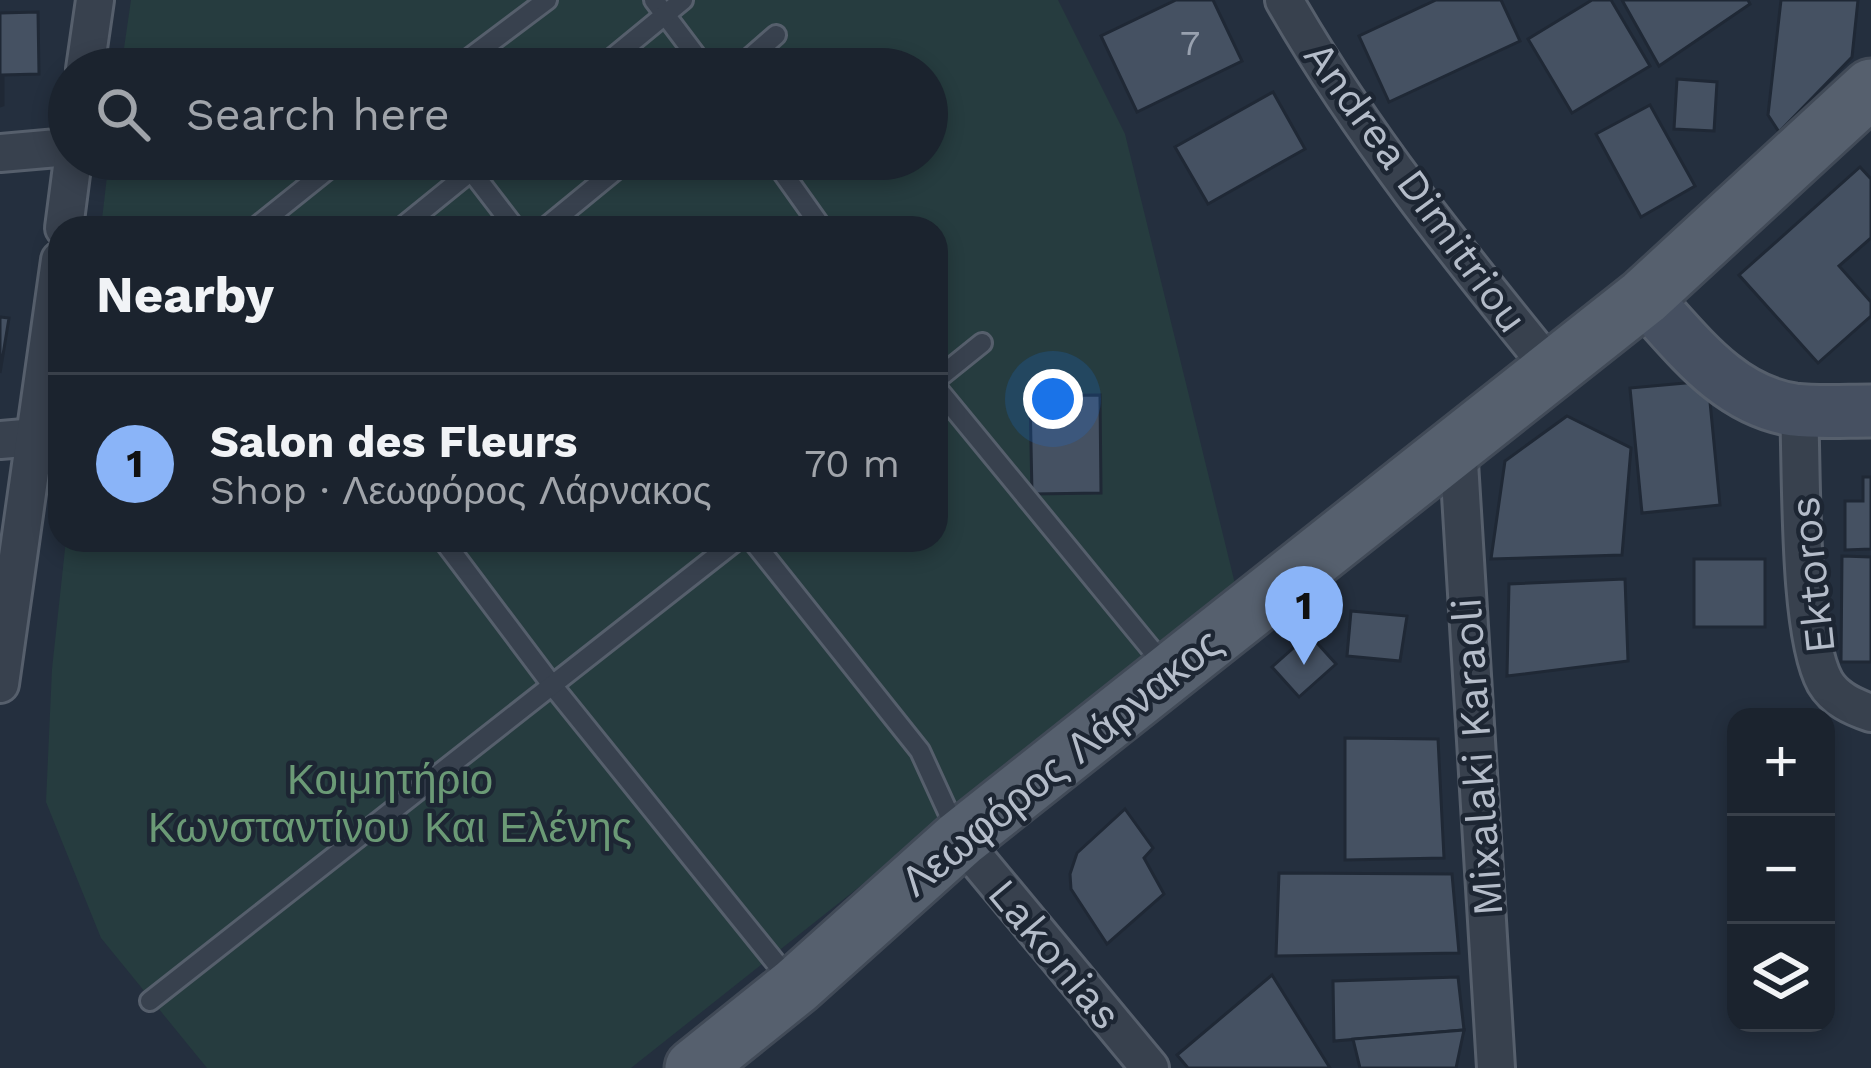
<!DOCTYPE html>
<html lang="en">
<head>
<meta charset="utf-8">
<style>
	body { margin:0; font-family:"Work Sans",sans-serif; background:#282f3a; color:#f1f3f6 }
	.controls { position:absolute; right:36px; bottom:36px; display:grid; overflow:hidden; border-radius:24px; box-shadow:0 6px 18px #0003 }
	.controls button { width:108px; height:108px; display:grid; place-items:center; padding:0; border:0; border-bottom:3px solid #39404a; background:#1b232e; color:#f1f3f6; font:60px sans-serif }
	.you { position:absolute; left:1053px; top:399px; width:42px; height:42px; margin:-30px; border:9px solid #fff; border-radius:50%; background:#1a73e8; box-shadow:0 0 0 18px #1a73e833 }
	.badge { display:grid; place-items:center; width:78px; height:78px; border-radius:50%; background:#8ab4f8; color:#111; font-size:39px; font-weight:700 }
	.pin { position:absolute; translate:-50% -99px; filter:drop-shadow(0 3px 6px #0008) }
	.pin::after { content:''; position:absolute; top:63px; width:42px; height:36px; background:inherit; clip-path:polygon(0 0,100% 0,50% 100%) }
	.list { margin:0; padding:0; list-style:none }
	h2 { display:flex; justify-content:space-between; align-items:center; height:156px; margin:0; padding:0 48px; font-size:51px }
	h2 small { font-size:39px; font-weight:400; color:#a0a4aa }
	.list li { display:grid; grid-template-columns:78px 1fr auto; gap:36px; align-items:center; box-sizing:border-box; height:180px; padding:0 48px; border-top:3px solid #39404a }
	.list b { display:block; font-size:45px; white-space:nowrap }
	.list p { margin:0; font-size:39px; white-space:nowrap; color:#a0a4aa }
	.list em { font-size:39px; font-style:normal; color:#a0a4aa }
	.icon { flex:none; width:66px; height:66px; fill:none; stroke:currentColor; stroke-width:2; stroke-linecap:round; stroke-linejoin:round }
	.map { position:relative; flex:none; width:1871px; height:1068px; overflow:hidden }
	.search { position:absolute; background:#1b232e; box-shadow:0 6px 18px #0003; left:48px; top:48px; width:900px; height:132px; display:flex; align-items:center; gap:30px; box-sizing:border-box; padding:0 42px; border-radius:66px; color:#a0a4aa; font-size:45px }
	.panel { position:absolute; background:#1b232e; box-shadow:0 6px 18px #0003; left:48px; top:216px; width:900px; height:336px; border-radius:36px }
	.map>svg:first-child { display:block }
	.green { fill:#263c3f }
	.building { fill:#455162; stroke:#1f2835; stroke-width:3 }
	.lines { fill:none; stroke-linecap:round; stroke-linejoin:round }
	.lane-casing { stroke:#565f6c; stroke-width:24 }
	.street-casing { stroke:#565f6c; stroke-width:42 }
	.secondary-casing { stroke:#565f6c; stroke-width:57 }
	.primary-casing { stroke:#414a57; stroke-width:63 }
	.lane { stroke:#38414e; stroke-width:18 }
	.street { stroke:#38414e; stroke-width:36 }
	.secondary { stroke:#465061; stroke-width:51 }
	.primary { stroke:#56606e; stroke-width:57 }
	.labels { text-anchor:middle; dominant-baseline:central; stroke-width:9; stroke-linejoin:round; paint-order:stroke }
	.number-label { font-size:36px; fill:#98a1af }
	.street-label { font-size:42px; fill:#b4bcc9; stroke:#1d2633 }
	.park-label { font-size:42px; fill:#6b9a76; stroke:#1d2633 }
</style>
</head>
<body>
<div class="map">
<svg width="1871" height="1068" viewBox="0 0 1871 1068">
	<rect width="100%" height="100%" fill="#242f3e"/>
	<polygon class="green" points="131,0 1058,0 1125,134 1236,588 631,1068 207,1068 101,938 46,802 52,669 66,540 936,540 936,228 101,228 109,159 927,159 927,69 121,69"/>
	<g class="building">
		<polygon points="1176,0 1213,0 1242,61 1137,112 1101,36"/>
		<polygon points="1436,0 1501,0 1520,41 1389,102 1359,36"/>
		<polygon points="1592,0 1611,0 1650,66 1572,113 1528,39"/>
		<polygon points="1622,0 1748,0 1750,4 1659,66"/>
		<polygon points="1781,0 1858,0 1852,57 1779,132 1768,115"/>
		<polygon points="38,12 39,74 3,75 3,105 0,106 0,13"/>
		<polygon points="1677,79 1717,82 1714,131 1674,129"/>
		<polygon points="1273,92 1305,149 1208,204 1175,147"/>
		<polygon points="1650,105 1695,186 1641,217 1596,134"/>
		<polygon points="1860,167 1871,179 1871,238 1839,266 1871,302 1871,316 1818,363 1739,275"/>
		<polygon points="0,317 9,318 0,373"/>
		<polygon points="1708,381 1720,505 1642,513 1630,388"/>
		<polygon points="1100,395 1101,493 1032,494 1030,396"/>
		<polygon points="1567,416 1631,448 1622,555 1491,559 1505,461"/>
		<polygon points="1863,477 1871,477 1871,549 1845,550 1845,501 1863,501"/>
		<polygon points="1842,556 1871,557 1871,662 1841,662"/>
		<rect x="1694" y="559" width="71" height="68"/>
		<polygon points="1625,579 1628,661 1507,676 1509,584"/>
		<polygon points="1351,611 1407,616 1400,661 1347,656"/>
		<polygon points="1309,634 1336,664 1299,697 1272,667"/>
		<polygon points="1345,738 1438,739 1444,858 1345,860"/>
		<polygon points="1125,809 1153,848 1144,858 1164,894 1107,944 1071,889 1070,874 1077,853"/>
		<polygon points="1279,873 1452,874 1459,953 1276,956"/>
		<polygon points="1272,975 1330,1068 1188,1068 1177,1055"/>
		<polygon points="1458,977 1464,1030 1334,1041 1333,981"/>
		<polygon points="1464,1030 1456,1068 1360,1068 1353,1039"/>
	</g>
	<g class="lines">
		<defs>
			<g id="lane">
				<polyline points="654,0 706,69"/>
				<polyline points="455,69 547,0"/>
				<polyline points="599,69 683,0"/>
				<polyline points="737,69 776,35"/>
				<polyline points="462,159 515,228"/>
				<polyline points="773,159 822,228"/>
				<polyline points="255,228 341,159"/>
				<polyline points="401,228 486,159"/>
				<polyline points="545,228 629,159"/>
				<polyline points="936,380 982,343"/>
				<polyline points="936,387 1165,666"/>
				<polyline points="443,540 552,685 793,984"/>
				<polyline points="752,540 920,751 958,834"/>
				<polyline points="150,1001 737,540"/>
			</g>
			<g id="street">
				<path d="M1284 0C1360 133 1457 253 1553 371"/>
				<polyline points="85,69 95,0"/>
				<polyline points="0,153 69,147"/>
				<polyline points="64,228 73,159"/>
				<path d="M1799 411C1802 472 1798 633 1825 682 1835 699 1853 707 1871 713"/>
				<polyline points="0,440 36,437"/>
				<polyline points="1458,446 1496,1068"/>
				<polyline points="0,684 60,260"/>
				<polyline points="960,839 1150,1068"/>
			</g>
			<path id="secondary" d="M1644 297C1687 343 1727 400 1794 410 1819 413 1846 411 1871 411"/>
			<polyline id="primary" points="694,1068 796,986 960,839 1644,297 1871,88"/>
		</defs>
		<use href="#lane" class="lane-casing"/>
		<use href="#street" class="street-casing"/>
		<use href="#secondary" class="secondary-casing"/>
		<use href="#primary" class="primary-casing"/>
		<use href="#lane" class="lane"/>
		<use href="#street" class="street"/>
		<use href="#secondary" class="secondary"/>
		<use href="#primary" class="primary"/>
	</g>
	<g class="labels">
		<g class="number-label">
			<text x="1190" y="43">7</text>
		</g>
		<g class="street-label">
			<text transform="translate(1416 187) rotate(54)">Andrea Dimitriou</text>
			<text transform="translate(1812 575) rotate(-96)">Ektoros</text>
			<text transform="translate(1477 757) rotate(-94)">Mixalaki Karaoli</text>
			<text transform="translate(1061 762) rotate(-39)">Λεωφόρος Λάρνακος</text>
			<text transform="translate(1055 954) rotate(50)">Lakonias</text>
		</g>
		<g class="park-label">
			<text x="390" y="779">Κοιμητήριο<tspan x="390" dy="48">Κωνσταντίνου Και Ελένης</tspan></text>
		</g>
	</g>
</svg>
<div class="controls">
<button>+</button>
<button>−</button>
<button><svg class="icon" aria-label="layers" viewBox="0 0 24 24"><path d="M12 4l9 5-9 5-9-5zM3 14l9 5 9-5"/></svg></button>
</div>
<div class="you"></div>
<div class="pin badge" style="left:1304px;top:665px">1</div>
<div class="search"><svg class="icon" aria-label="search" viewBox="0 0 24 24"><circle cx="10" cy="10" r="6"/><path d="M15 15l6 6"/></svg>Search here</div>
<section class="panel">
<h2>Nearby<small></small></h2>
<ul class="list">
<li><span class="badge">1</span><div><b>Salon des Fleurs</b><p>Shop · Λεωφόρος Λάρνακος</p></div><em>70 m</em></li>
</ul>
</section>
</div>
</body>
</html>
